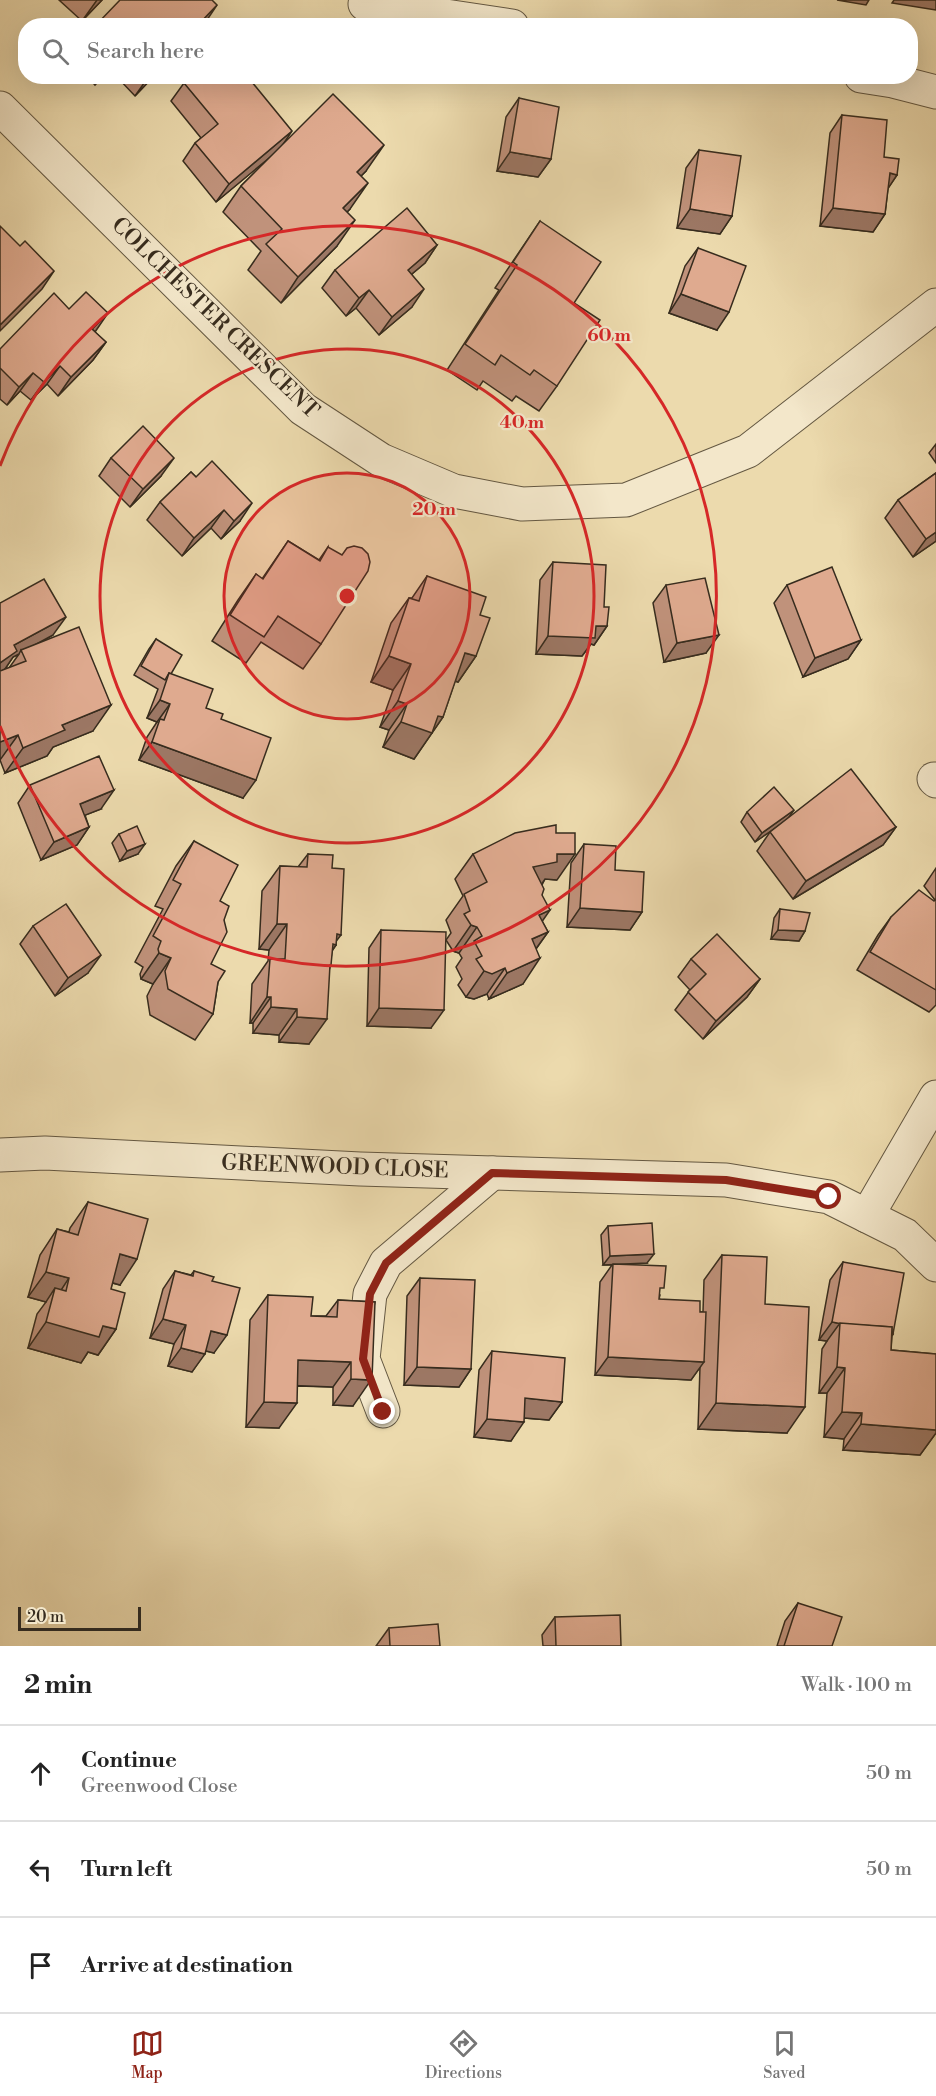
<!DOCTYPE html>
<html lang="en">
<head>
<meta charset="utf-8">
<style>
	body { margin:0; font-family:"Libre Bodoni",serif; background:#f6f6f6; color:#222 }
	.scale { position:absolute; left:18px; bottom:15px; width:123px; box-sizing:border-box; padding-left:6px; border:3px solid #372c1e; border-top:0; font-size:16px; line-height:21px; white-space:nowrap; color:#372c1e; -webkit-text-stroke:4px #f3e7ca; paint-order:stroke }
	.stop { position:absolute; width:18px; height:18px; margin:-14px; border:4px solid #8f2418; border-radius:50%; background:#fff }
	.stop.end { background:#8f2418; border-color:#fff; box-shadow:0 2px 6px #0008 }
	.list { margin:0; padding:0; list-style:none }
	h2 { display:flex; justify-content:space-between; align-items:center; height:78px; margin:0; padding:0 24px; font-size:26px }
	h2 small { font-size:20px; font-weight:400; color:#767676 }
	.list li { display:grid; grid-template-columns:39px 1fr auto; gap:18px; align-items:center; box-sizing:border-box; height:96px; padding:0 24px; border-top:2px solid #e0e0e0 }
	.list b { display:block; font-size:22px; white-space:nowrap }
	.list p { margin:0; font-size:20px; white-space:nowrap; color:#767676 }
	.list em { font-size:20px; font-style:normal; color:#767676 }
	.icon { flex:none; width:33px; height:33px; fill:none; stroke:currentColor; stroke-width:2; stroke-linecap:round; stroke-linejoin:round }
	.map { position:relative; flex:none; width:936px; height:1646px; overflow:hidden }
	.search { position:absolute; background:#fff; box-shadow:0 6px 24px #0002; left:18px; right:18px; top:18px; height:66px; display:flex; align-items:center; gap:15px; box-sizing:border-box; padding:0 21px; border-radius:24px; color:#767676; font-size:22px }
	.sheet { height:366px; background:#fff }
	nav { display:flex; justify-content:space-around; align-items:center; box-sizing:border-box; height:84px; border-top:2px solid #e0e0e0; background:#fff; font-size:16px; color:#767676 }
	nav a { display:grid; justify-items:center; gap:3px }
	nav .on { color:#8f2418 }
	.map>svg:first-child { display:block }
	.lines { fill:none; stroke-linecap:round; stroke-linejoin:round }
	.minor-casing { stroke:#645842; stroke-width:35 }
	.minor { stroke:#f3e7ca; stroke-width:33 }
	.wall { fill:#c0927b; stroke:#372c1e; stroke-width:1.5; fill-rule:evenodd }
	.shaded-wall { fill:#9c7764; stroke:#372c1e; stroke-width:1.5 }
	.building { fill:#dfaa8f; stroke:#372c1e; stroke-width:1.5 }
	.route { stroke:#8f2418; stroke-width:8 }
	.ring { fill:none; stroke:#d62828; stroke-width:3 }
	.labels { text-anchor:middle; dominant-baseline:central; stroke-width:4.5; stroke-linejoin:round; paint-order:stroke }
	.street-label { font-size:22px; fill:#372c1e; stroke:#f3e7ca }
	.centre { fill:#d62828; stroke:#f3e7ca; stroke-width:3 }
	.ring-label { font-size:18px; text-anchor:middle; font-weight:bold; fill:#d62828; stroke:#f3e7ca; stroke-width:4.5; stroke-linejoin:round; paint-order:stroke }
</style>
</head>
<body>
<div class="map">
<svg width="936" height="1646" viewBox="0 0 936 1646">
	<rect width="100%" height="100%" fill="#ecdaad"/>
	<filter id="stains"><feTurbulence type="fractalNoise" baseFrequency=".00333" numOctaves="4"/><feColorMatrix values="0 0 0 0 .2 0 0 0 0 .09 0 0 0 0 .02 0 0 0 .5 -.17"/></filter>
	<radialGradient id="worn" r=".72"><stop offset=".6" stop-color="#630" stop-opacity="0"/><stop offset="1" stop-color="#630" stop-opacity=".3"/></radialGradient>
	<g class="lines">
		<defs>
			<g id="minor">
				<polyline points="365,4 512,26"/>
				<polyline points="861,76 893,81 936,92"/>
				<polyline points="0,108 303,409 381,460 454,491 522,504 626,500 748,451 936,305"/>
				<polyline points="934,779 936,781"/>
				<polyline points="0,1155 45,1153 360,1169 726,1180 829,1197 905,1235 936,1265"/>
				<polyline points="867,1216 936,1097"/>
				<polyline points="383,1411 363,1359 370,1294 386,1263 492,1173"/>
			</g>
		</defs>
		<use href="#minor" class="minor-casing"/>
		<use href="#minor" class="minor"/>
	</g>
	<g class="wall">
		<polygon points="59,0 102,0 82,21"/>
		<polygon points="87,76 103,76 95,85"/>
		<polygon points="116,76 154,76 135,96"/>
		<polygon points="184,83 283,145 366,171 361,176 350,209 347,212 337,246 281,303 248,270 261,251 223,212 241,186 272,155 216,202 183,161 195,143 201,138 171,101"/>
		<polygon points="519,98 551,159 538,177 497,171 506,117"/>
		<polygon points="842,115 884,157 897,175 888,188 885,214 873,232 820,226 830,133"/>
		<polygon points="699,150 732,216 720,234 677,228 686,168"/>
		<polygon points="540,221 574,303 557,386 539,411 516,396 512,401 483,381 477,390 447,370 499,290 495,288"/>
		<polygon points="437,245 425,263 412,274 412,307 379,335 356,308 346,316 322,288 335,270"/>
		<polygon points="698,248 717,330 669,313 685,266"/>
		<polygon points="69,309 106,342 93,360 58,396 47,384 31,400 20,391 7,405 0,399 0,349"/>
		<polygon points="936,444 936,463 929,453"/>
		<polygon points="111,458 161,476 130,507 99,476"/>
		<polygon points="191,472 240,521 221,539 211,528 182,556 147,520 160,502"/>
		<polygon points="936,473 936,541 913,557 885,518 898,500"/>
		<polygon points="288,541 319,560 328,547 321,644 303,669 261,642 246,663 212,641 238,600 256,574 262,579"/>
		<polygon points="553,562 604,607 607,626 594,645 591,644 582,656 536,654 540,580"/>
		<polygon points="427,576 480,615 476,656 458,682 455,681 443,717 414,759 383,747 389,730 380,727 393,690 371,682 391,623 409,598 412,598"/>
		<polygon points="666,585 706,653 664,662 653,603"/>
		<polygon points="787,585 861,640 848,659 803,677 774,603"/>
		<path d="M0 603 53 635 36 645 93 731 53 747 47 756 5 773 0 760ZM19 654 9 668 5 669 13 657Z"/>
		<polygon points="156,639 171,674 206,708 221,719 243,798 139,760 147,737 157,722 147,718 158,689 134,675 149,649"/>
		<polygon points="30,785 101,809 85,815 89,827 77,845 41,860 18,803"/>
		<polygon points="747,812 789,818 896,827 883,845 793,899 757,851 770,832 772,830 755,842 741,822"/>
		<polygon points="119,834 138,854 120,861 112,843"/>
		<polygon points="194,841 220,901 224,920 211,964 218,982 213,1014 195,1040 150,1015 147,996 153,984 141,979 140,974 143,967 135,962 163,909 155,906 176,866"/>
		<polygon points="584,844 615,870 642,912 630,930 567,927 571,863"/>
		<polygon points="308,854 332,868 336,945 332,951 330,967 309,1044 279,1042 279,1035 253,1033 253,1023 250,1023 252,984 268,961 269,950 259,949 262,891 280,866 298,867"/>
		<polygon points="473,854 557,880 545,879 542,885 542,921 548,932 536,949 523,984 489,999 487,994 474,999 466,997 458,985 462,979 456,967 462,958 459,953 453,951 446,940 451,933 446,920 463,896 455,879"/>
		<polygon points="936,868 936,1005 929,1012 857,970 878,935 891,917 935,900 924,886"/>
		<polygon points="780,909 805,931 799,941 771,939 774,918"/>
		<polygon points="33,926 88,973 55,996 20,944"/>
		<polygon points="381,930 431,1028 367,1026 369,948"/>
		<polygon points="691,959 760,979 747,997 703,1039 675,1010 690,990 678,977"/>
		<polygon points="88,1202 120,1285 112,1283 111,1289 116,1329 98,1355 88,1352 81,1363 28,1348 37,1314 46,1302 28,1297 40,1255 57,1229 69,1232 70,1228"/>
		<polygon points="608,1226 647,1263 627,1264 660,1295 659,1299 700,1312 703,1312 704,1280 722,1255 765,1304 787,1433 698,1429 700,1367 691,1380 595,1375 600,1282 612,1265 603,1265 601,1235"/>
		<polygon points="843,1262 893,1334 892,1336 891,1350 936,1354 936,1433 920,1455 843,1450 844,1439 824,1437 827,1393 819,1393 822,1349 827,1341 819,1340 830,1280"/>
		<polygon points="175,1271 191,1275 194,1271 212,1281 214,1353 206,1351 192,1372 168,1366 174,1344 150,1338 163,1289"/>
		<polygon points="420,1278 471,1369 459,1387 404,1385 407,1296"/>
		<polygon points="268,1295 311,1316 326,1316 338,1300 375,1302 353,1406 333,1405 333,1387 297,1386 279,1428 246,1427 250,1320"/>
		<polygon points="492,1351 562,1402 549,1420 524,1418 511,1441 474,1437 479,1370"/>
		<polygon points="798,1603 832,1646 777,1646 785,1621"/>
		<polygon points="555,1617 621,1646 543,1646 542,1635"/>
		<polygon points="389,1628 440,1646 376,1646"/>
	</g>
	<g class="shaded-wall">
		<polygon points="97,0 102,0 82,21"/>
		<polygon points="837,0 869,0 866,5"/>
		<polygon points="894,0 936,0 936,10 892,3"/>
		<polygon points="217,5 203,26 197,26"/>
		<polygon points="149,76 154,76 135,96"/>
		<polygon points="292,131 280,149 216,202 229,184"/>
		<polygon points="384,145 366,171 339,198 357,172"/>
		<polygon points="510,152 551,159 538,177 497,171"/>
		<polygon points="890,173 897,175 885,193"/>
		<polygon points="368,183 350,209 325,234 343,208"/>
		<polygon points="833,208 885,214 873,232 820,226"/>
		<polygon points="690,209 732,216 720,234 677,228"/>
		<polygon points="355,220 337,246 281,303 298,277"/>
		<polygon points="437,245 425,263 395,288 408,270"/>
		<polygon points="54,271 42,289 0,331 0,325"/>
		<polygon points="424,289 412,307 379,335 392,317"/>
		<polygon points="369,290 356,308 346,316 359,298"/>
		<polygon points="681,294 729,312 717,330 669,313"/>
		<polygon points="108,313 95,332 92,329"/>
		<polygon points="106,342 93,360 58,396 71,377"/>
		<polygon points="60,366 47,384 31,400 44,382"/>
		<polygon points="33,373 20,391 7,405 19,387"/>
		<polygon points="174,458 161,476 130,507 143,489"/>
		<polygon points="252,503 240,521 221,539 234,521"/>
		<polygon points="224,510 211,528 182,556 194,538"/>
		<polygon points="936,532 936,541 913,557 926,539"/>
		<polygon points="66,617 53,635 22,652 21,650 19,654 13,657 5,669 0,672 0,663 14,645"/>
		<polygon points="596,626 607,626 594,645 591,644 582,656 536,654 548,636"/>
		<polygon points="719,635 706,653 664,662 677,643"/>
		<polygon points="861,640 848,659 803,677 815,658"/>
		<polygon points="465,653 476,656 458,682 447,678"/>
		<polygon points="389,656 411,664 393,690 371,682"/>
		<polygon points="160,700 170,704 157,722 147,718"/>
		<polygon points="398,701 407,704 389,730 380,727"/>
		<polygon points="111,705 93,731 53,747 47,756 5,773 23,748 62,725"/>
		<polygon points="438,716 443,717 414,759 383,747 401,722"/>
		<polygon points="18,735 0,760 0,742"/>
		<polygon points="152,742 256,780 243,798 139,760"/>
		<polygon points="114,790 101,809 68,822 80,804"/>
		<polygon points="794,810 787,820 755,842 762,833"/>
		<polygon points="89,827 77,845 41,860 54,842"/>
		<polygon points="896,827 883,845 793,899 806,881"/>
		<polygon points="145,844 138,854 120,861 127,851"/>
		<polygon points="557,854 575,854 557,880 545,879 539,888 533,867"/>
		<polygon points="580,908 642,912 630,930 567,927"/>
		<polygon points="550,910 532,936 539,915"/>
		<polygon points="277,924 287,924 269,950 259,949"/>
		<polygon points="471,925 477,927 459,953 453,951"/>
		<polygon points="778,930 805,931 799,941 771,939"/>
		<polygon points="548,932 530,957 532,939"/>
		<polygon points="337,934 341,935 334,944 336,945 318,970"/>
		<polygon points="159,953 171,958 153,984 141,979"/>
		<polygon points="101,955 88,973 55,996 68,978"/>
		<polygon points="540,958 523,984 489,999 507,973"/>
		<polygon points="505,968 487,994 474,999 466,997 484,971"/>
		<polygon points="760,979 747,997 703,1039 716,1021"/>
		<polygon points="267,997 271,997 253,1023 250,1023"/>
		<polygon points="271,1007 297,1009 279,1035 253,1033"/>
		<polygon points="379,1008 444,1010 431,1028 367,1026"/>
		<polygon points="297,1017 327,1019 309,1044 279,1042"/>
		<polygon points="120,1254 137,1259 120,1285 103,1280"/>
		<polygon points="654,1254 647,1263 603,1265 610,1256"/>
		<polygon points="46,1272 69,1278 52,1304 55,1288 46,1302 28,1297"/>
		<polygon points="163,1319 186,1325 174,1344 150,1338"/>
		<polygon points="46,1322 103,1326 116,1329 98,1355 88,1352 81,1363 28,1348"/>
		<polygon points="832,1322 893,1334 880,1352 840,1323 827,1341 819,1340"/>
		<polygon points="211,1331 227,1335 214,1353 198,1349"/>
		<polygon points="181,1348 205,1354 192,1372 168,1366"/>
		<polygon points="608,1357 704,1362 691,1380 595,1375"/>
		<polygon points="298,1360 351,1362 333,1387 281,1385"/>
		<polygon points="417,1367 471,1369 459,1387 404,1385"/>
		<polygon points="837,1367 845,1368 827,1393 819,1393"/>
		<polygon points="351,1379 371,1380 353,1406 333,1405"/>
		<polygon points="525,1398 562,1402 549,1420 512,1417"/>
		<polygon points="264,1402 297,1403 279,1428 246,1427"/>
		<polygon points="716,1403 805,1407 787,1433 698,1429"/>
		<polygon points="842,1412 862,1413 844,1439 824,1437"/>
		<polygon points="487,1419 524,1422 511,1441 474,1437"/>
		<polygon points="861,1424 936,1430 936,1433 920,1455 843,1450"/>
	</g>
	<g class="building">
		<polygon points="120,0 212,0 217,5 197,26 95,26"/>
		<polygon points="191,76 247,76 292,131 229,184 195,143 218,124 184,83"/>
		<polygon points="333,94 384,145 357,172 368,183 343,208 355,220 298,277 266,244 282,229 241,186"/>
		<polygon points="519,98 559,107 551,159 510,152"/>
		<polygon points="842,115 887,120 884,157 899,159 897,175 890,173 885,214 833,208"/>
		<polygon points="699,150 741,156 732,216 690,209"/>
		<polygon points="407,208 437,245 408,270 424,289 392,317 369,290 359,298 335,270"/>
		<polygon points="540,221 601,262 574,303 600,320 557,386 534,370 530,375 501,355 495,365 465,344 517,265 513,262"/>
		<polygon points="0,226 20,246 25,241 54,271 0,325"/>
		<polygon points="698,248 746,266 729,312 681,294"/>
		<polygon points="86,292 108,313 92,329 106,342 71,377 60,366 44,382 33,373 19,387 0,368 0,349 54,293 69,309"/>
		<polygon points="143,426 174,458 143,489 111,458"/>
		<polygon points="212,461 252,503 234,521 224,510 194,538 160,502 191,472 196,477"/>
		<polygon points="936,473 936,532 926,539 898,500"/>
		<polygon points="288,541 320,561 328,547 342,555 347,548 354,546 362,548 368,554 370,562 368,571 321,644 278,616 264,637 230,615 256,574 263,579"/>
		<polygon points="553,562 606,565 604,607 609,607 607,626 596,626 595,638 548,636"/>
		<polygon points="832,567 861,640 815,658 787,585"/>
		<polygon points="427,576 486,597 480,615 490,618 476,656 465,653 443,717 438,716 432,733 401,722 407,704 398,701 411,664 389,656 409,598 419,601"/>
		<polygon points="705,578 719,635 677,643 666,585"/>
		<polygon points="44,579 66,617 14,645 17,651 0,663 0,603"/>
		<polygon points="79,627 111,705 62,725 65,730 23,748 18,735 0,742 0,671 26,661 21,650"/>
		<polygon points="156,639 182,655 171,674 169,673 165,680 141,666"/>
		<polygon points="169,673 213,689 206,708 223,714 221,719 271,738 256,780 152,742 160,719 164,720 170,704 160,700"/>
		<polygon points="99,756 114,790 80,804 89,827 54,842 30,785"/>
		<polygon points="851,769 896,827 806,881 770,832"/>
		<polygon points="774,787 794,810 762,833 747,812"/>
		<polygon points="556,825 556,833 575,833 575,854 557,854 557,862 533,867 544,889 542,895 550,910 539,915 548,932 532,939 540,958 507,973 505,968 492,974 484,971 476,959 482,956 474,941 482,936 477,927 471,925 464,914 470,911 464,894 487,882 473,854 515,833"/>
		<polygon points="137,826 145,844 127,851 119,834"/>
		<polygon points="194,841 238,865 220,901 229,906 224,920 227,932 211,964 225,971 218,982 213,1014 168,989 165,971 171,958 159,953 158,949 161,941 153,936 181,884 173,880"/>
		<polygon points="584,844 616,846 615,870 644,872 642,912 580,908"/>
		<polygon points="308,854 333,855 332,868 344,869 341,935 337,934 336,945 333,944 331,965 330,965 327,1019 297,1017 297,1009 271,1007 271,997 267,997 270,959 285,959 287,924 277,924 280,866 307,867"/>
		<polygon points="919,890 934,901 936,899 936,990 870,952 891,917"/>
		<polygon points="66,904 101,955 68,978 33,926"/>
		<polygon points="780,909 810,913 805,931 778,930"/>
		<polygon points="381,930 446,932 444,1010 379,1008"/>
		<polygon points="717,934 760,979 716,1021 688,992 706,974 691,959"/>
		<polygon points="88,1202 148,1219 137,1259 120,1254 111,1289 125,1293 116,1329 103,1326 99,1337 46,1322 55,1288 66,1291 69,1278 46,1272 57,1229 78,1235"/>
		<polygon points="652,1223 654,1254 610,1256 608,1226"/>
		<polygon points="722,1255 767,1257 765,1304 809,1307 805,1407 716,1403"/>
		<polygon points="843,1262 904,1273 893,1334 892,1333 892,1327 842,1324 832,1322"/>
		<polygon points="613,1264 666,1266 664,1288 660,1288 659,1299 700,1301 700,1312 706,1312 704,1362 608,1357"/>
		<polygon points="175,1271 193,1276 194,1271 214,1277 212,1281 240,1288 227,1335 211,1331 205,1354 181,1348 186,1325 163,1319"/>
		<polygon points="420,1278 475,1280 471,1369 417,1367"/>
		<polygon points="268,1295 313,1297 311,1316 337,1317 338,1300 375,1302 372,1379 371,1380 351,1379 351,1362 298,1360 297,1403 264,1402"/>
		<polygon points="840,1323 892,1327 891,1350 936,1354 936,1430 861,1424 862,1413 842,1412 845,1368 837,1367"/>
		<polygon points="492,1351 565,1358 562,1402 525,1398 524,1422 487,1419"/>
		<polygon points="798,1603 842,1617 832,1646 784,1646"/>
		<polygon points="620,1615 621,1646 556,1646 555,1617"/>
		<polygon points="438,1624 440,1646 390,1646 389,1628"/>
	</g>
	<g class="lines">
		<polyline class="route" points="383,1412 363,1359 370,1294 386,1263 492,1173 726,1180 829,1197"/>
	</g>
	<circle cx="347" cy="596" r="123" fill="#d62828" fill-opacity=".12"/>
	<g class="ring">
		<circle cx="347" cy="596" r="123"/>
		<circle cx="347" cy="596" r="247"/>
		<path d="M0 466A370 370 0 1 1 0 726"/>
	</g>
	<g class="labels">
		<g class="street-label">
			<text transform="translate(215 318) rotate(44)">COLCHESTER CRESCENT</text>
			<text transform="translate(335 1167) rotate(2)">GREENWOOD CLOSE</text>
		</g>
	</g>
	<circle cx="347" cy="596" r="9" class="centre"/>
	<g class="ring-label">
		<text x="609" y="341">60 m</text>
		<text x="522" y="428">40 m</text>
		<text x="434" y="515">20 m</text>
	</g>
	<rect width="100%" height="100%" filter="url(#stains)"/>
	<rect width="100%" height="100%" fill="url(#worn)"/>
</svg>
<div class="scale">20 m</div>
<div class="stop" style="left:829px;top:1197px"></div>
<div class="stop end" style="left:383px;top:1412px"></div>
<div class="search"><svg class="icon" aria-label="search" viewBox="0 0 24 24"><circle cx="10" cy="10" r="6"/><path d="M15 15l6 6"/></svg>Search here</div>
</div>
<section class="sheet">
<h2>2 min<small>Walk · 100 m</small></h2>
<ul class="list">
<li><svg class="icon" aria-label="ahead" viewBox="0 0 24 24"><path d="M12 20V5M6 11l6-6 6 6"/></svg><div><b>Continue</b><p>Greenwood Close</p></div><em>50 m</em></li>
<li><svg class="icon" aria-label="left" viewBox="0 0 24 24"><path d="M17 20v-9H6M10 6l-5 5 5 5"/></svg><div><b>Turn left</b></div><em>50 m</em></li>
<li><svg class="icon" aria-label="arrive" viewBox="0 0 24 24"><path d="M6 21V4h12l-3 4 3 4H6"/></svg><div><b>Arrive at destination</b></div></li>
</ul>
</section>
<nav>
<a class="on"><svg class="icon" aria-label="map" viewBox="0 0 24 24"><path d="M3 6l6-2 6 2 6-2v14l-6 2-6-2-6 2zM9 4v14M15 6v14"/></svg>Map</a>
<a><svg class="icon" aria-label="directions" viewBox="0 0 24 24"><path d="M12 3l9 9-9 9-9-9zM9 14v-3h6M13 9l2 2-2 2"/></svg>Directions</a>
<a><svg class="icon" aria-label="saved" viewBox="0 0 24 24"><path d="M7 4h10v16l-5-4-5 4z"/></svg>Saved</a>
</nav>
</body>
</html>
